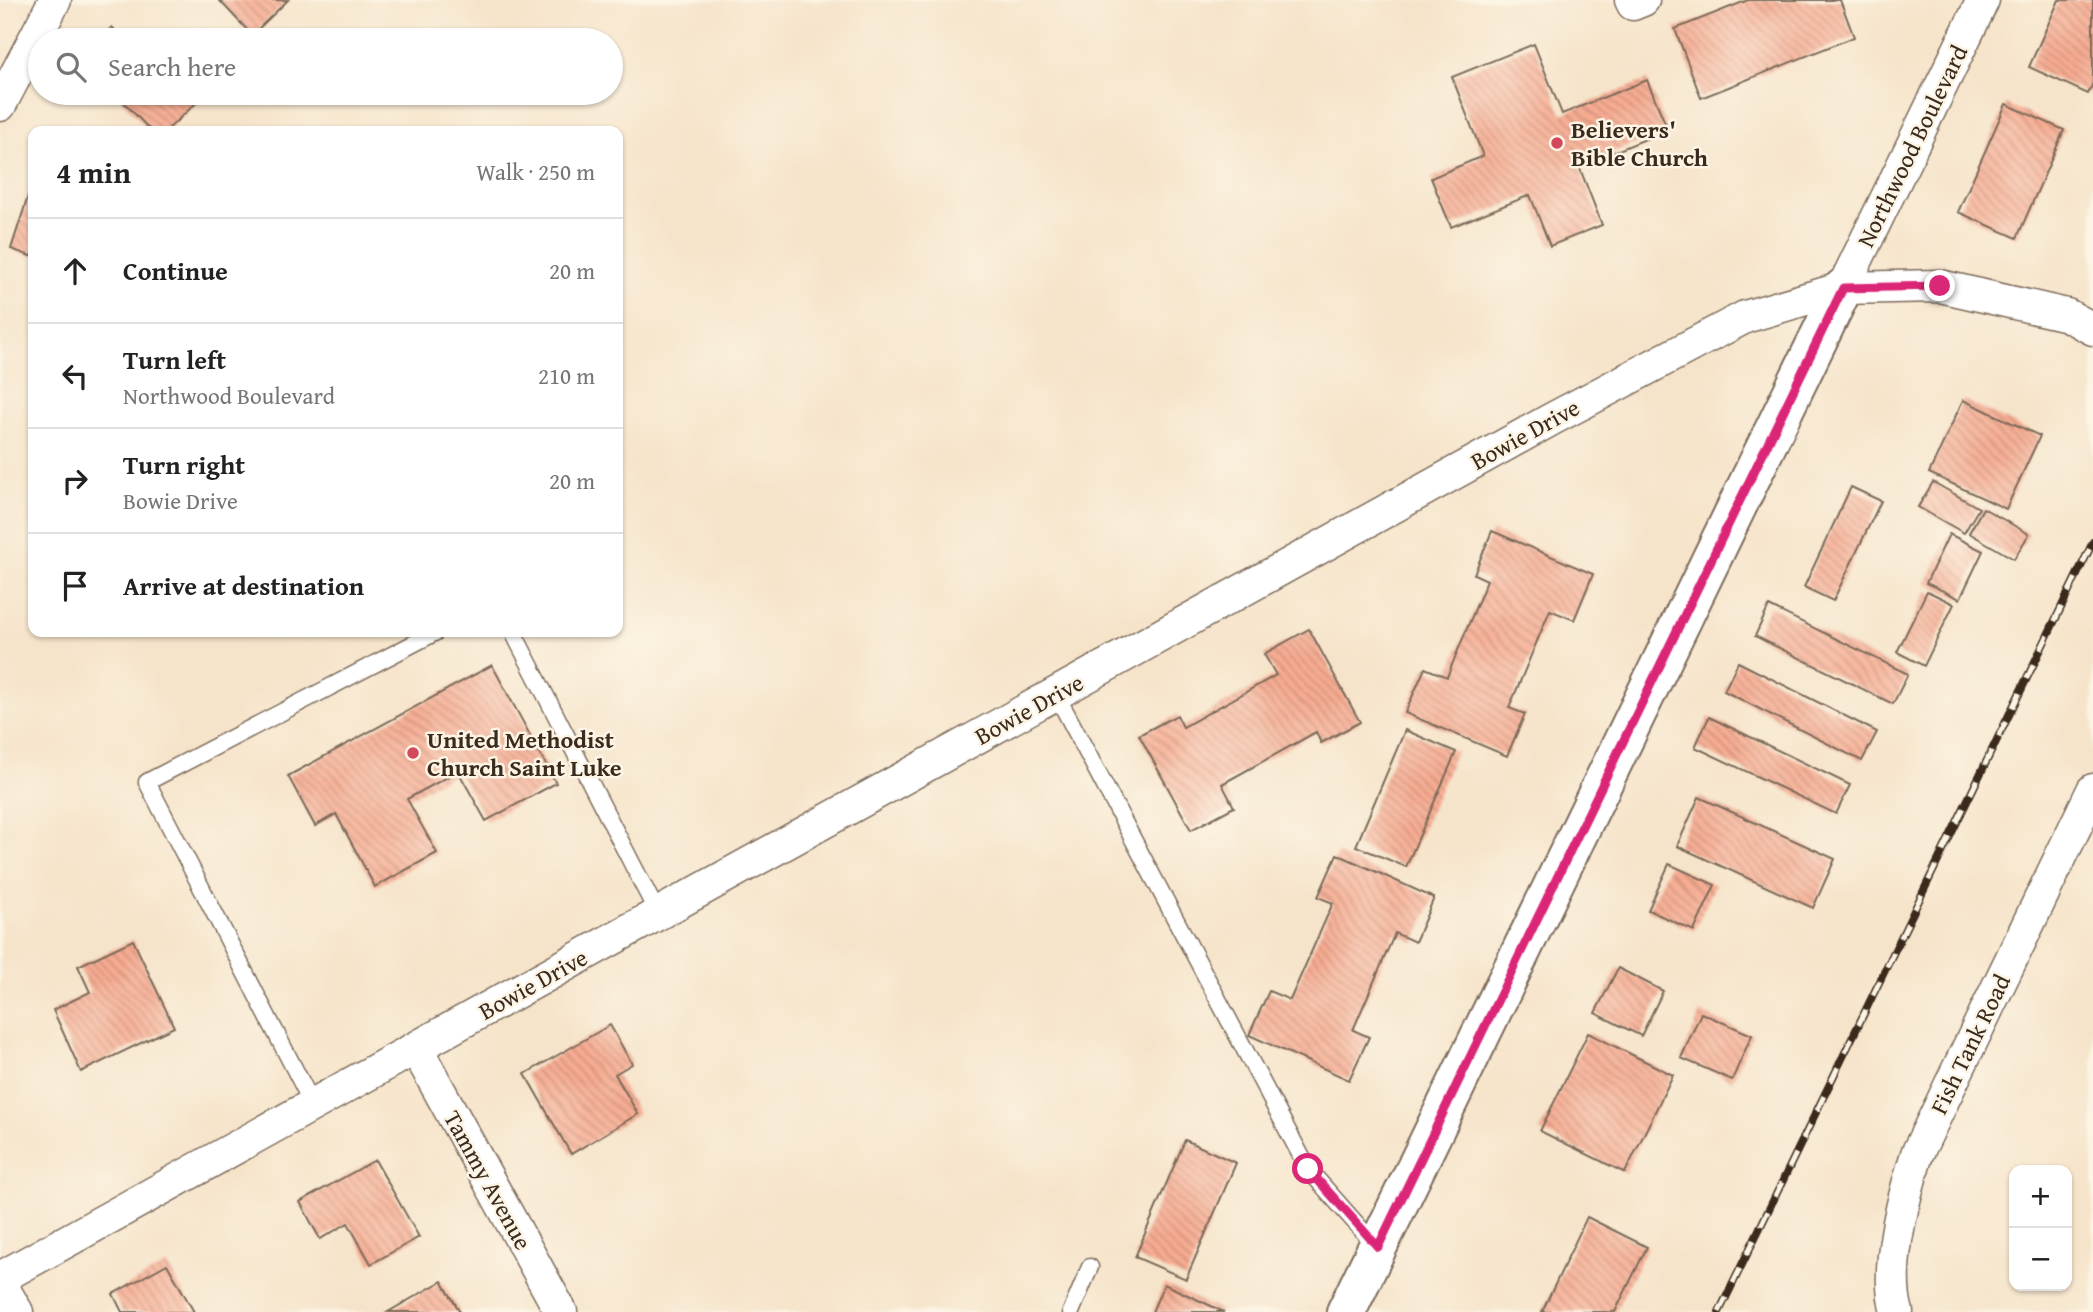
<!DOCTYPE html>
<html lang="en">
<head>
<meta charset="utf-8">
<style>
	body { margin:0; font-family:"Gentium Book Plus",serif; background:#f2f2f2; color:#222 }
	.controls { position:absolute; right:21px; bottom:21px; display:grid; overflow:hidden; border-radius:14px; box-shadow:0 2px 5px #0004 }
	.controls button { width:63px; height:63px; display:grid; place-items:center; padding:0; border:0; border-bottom:2px solid #e0e0e0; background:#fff; color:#222; font:35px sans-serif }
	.stop { position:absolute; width:21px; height:21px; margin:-16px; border:5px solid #db2777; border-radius:50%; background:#fff }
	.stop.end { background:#db2777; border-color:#fff; box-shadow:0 2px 7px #0008 }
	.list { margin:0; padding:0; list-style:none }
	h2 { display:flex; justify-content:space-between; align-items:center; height:91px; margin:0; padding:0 28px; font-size:30px }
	h2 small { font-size:23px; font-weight:400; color:#767676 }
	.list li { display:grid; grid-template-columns:46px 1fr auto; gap:21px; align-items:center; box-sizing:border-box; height:105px; padding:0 28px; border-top:2px solid #e0e0e0 }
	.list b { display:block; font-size:26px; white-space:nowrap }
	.list p { margin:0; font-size:23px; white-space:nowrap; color:#767676 }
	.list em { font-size:23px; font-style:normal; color:#767676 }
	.icon { flex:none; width:38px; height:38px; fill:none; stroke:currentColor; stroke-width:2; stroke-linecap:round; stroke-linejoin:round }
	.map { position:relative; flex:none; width:2093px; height:1312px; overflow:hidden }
	.search { position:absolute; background:#fff; box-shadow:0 2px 5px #0004; left:28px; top:28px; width:595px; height:77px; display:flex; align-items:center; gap:18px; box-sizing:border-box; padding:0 24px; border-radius:38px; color:#767676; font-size:26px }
	.panel { position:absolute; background:#fff; box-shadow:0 2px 5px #0004; left:28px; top:126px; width:595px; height:511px; border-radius:14px }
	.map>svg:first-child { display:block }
	.building { fill:url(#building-back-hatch) }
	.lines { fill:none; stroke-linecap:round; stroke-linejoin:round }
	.service-casing { stroke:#7c6b5a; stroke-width:19 }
	.minor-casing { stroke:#7c6b5a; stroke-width:35 }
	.tertiary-casing { stroke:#7c6b5a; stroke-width:42 }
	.service { stroke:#fff; stroke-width:16 }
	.minor { stroke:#fff; stroke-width:32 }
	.tertiary { stroke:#fff; stroke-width:38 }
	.rail-casing { stroke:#3b2a1e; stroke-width:8 }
	.rail { stroke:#fcf5e5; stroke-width:5; stroke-dasharray:16; stroke-linecap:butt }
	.route { stroke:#db2777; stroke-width:9 }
	.poi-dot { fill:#d1495b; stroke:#fcf5e5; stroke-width:2.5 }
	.labels { text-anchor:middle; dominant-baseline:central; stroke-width:5; stroke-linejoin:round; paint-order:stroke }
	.poi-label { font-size:24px; font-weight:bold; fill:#3b2a1e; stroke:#fcf5e5; text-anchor:start }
	.street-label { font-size:24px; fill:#3b2a1e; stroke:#fcf5e5 }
</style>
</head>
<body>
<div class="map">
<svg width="2093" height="1312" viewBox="0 0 2093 1312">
	<defs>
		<pattern id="building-back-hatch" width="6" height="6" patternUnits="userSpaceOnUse" patternTransform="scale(1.75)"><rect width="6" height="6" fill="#f7ac92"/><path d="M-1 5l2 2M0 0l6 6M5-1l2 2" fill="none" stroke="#c98c77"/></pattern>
	</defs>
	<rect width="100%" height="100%" fill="#fcf5e5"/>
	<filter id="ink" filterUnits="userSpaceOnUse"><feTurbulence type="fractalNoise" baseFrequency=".0143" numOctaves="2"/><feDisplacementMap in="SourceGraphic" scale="14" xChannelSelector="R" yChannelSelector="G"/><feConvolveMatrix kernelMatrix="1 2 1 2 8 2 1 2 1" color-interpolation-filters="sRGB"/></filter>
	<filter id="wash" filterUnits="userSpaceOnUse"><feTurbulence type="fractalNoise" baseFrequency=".00686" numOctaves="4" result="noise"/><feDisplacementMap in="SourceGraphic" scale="28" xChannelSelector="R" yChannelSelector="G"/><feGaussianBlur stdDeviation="1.57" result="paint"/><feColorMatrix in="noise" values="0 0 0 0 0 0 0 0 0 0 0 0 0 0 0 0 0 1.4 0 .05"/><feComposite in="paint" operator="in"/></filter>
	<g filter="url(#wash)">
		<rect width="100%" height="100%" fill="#f6e4ca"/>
		<g id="blocks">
			<g class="building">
				<polygon points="219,0 288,0 252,35"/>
				<polygon points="1748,0 1840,0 1854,37 1701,98 1675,29"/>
				<polygon points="2059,0 2093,0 2093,83 2088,94 2029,67"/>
				<polygon points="112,27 124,40 98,40"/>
				<polygon points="1534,44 1562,114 1647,80 1668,130 1579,166 1602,225 1550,246 1530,195 1451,227 1431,178 1483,156 1452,77"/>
				<polygon points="115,93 207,93 166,131 151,131"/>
				<polygon points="2006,104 2064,130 2017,238 1958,212"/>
				<polygon points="33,181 33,257 11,249"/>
				<polygon points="1963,400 2040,436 2006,509 1929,473"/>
				<polygon points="1933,482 1979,508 1964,533 1918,507"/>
				<polygon points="1851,487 1881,501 1833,601 1804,587"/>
				<polygon points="1983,508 2029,534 2014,559 1969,533"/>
				<polygon points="1492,531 1593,574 1574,620 1550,610 1509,708 1525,714 1507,756 1405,713 1425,668 1447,677 1487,580 1474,574"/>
				<polygon points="1949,534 1983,551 1960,599 1926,583"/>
				<polygon points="1927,591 1954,604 1924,666 1897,652"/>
				<polygon points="1769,606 1908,674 1893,704 1755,636"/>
				<polygon points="1309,629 1360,722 1321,743 1316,732 1222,784 1234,807 1191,830 1139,735 1177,715 1183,727 1276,675 1264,654"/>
				<polygon points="1738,662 1877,732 1862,761 1724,691"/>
				<polygon points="492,665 556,783 486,821 458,771 407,799 437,853 375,887 336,814 315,826 288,776"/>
				<polygon points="1709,717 1850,785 1836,814 1695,747"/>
				<polygon points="1405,730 1456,752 1406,867 1356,846"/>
				<polygon points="1699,797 1835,859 1813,908 1677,846"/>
				<polygon points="1337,854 1434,898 1415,942 1395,933 1353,1030 1369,1037 1349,1080 1249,1035 1269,991 1290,1000 1333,903 1318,897"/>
				<polygon points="1669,864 1715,885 1694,931 1648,910"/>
				<polygon points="133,940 174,1027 81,1072 53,1010 90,992 78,966"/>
				<polygon points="1618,968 1663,991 1641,1036 1595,1013"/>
				<polygon points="1701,1013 1752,1035 1732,1080 1681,1058"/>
				<polygon points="610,1025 632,1064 615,1074 638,1114 571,1154 525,1074"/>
				<polygon points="1588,1033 1673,1075 1625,1173 1540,1131"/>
				<polygon points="1185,1140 1236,1163 1186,1279 1135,1257"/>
				<polygon points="375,1160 419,1237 371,1264 348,1223 320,1239 300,1202"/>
				<polygon points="1587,1217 1647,1247 1615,1312 1542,1312"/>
				<polygon points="167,1264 194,1312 122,1312 113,1294"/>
				<polygon points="442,1281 460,1312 388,1312"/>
				<polygon points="1164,1284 1224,1312 1152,1312"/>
			</g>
		</g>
	</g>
	<g filter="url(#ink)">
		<use href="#blocks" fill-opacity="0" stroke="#7c6b5a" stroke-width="2"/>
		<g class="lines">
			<defs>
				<g id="service">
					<polyline points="513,632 658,914"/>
					<polyline points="1056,694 1308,1169 1376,1246"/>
					<polyline points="312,1103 147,782 436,632"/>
					<polyline points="1071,1312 1090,1267"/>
				</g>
				<g id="minor">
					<polyline points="1631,0 1633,4 1643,0"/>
					<polyline points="0,105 55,0"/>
					<polyline points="1843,288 1983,0"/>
					<polyline points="416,1048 561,1312"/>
					<polyline points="0,1278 1552,419 1745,317 1843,288 1940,286 2067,315 2093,329"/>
					<polyline points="0,1283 17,1312"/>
					<path d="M1897 1312C1884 1268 1904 1196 1917 1154L2093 790"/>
				</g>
				<polyline id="tertiary" points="1346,1312 1843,288"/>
			</defs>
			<use href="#service" class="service-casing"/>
			<use href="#minor" class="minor-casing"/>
			<use href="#tertiary" class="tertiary-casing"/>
			<use href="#service" class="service"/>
			<use href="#minor" class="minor"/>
			<use href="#tertiary" class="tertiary"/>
			<defs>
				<polyline id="rail" points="1719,1312 2093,542"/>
			</defs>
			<use href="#rail" class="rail-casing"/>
			<use href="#rail" class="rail"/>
		</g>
	</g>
	<g class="lines" filter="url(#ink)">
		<polyline class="route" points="1308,1169 1378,1247 1843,288 1940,286"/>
	</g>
	<g class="poi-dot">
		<circle cx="1557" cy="143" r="7"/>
		<circle cx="413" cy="753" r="7"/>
	</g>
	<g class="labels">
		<g class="poi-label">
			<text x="1571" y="129">Believers'<tspan x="1571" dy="28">Bible Church</tspan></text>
			<text x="427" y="739">United Methodist<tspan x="427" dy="28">Church Saint Luke</tspan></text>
		</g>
		<g class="street-label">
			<text transform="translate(1912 146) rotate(-64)">Northwood Boulevard</text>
			<text transform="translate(1525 434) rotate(-29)">Bowie Drive</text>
			<text transform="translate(1029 709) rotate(-29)">Bowie Drive</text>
			<text transform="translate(533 984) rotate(-29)">Bowie Drive</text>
			<text transform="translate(1970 1044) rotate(-64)">Fish Tank Road</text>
			<text transform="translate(488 1180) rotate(61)">Tammy Avenue</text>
		</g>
	</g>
</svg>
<div class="controls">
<button>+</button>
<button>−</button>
</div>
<div class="stop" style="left:1308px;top:1169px"></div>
<div class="stop end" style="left:1940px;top:286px"></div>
<div class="search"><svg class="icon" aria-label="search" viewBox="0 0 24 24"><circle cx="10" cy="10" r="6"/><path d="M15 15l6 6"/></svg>Search here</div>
<section class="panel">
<h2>4 min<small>Walk · 250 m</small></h2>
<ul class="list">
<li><svg class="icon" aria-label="ahead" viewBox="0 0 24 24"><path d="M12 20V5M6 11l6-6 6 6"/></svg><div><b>Continue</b></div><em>20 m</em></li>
<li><svg class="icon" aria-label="left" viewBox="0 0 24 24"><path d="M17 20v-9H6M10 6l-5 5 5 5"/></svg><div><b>Turn left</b><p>Northwood Boulevard</p></div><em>210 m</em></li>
<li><svg class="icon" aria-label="right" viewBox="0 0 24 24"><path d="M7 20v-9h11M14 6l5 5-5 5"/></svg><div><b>Turn right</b><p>Bowie Drive</p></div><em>20 m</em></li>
<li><svg class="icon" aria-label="arrive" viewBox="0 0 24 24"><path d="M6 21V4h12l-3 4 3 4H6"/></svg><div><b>Arrive at destination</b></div></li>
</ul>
</section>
</div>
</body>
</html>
